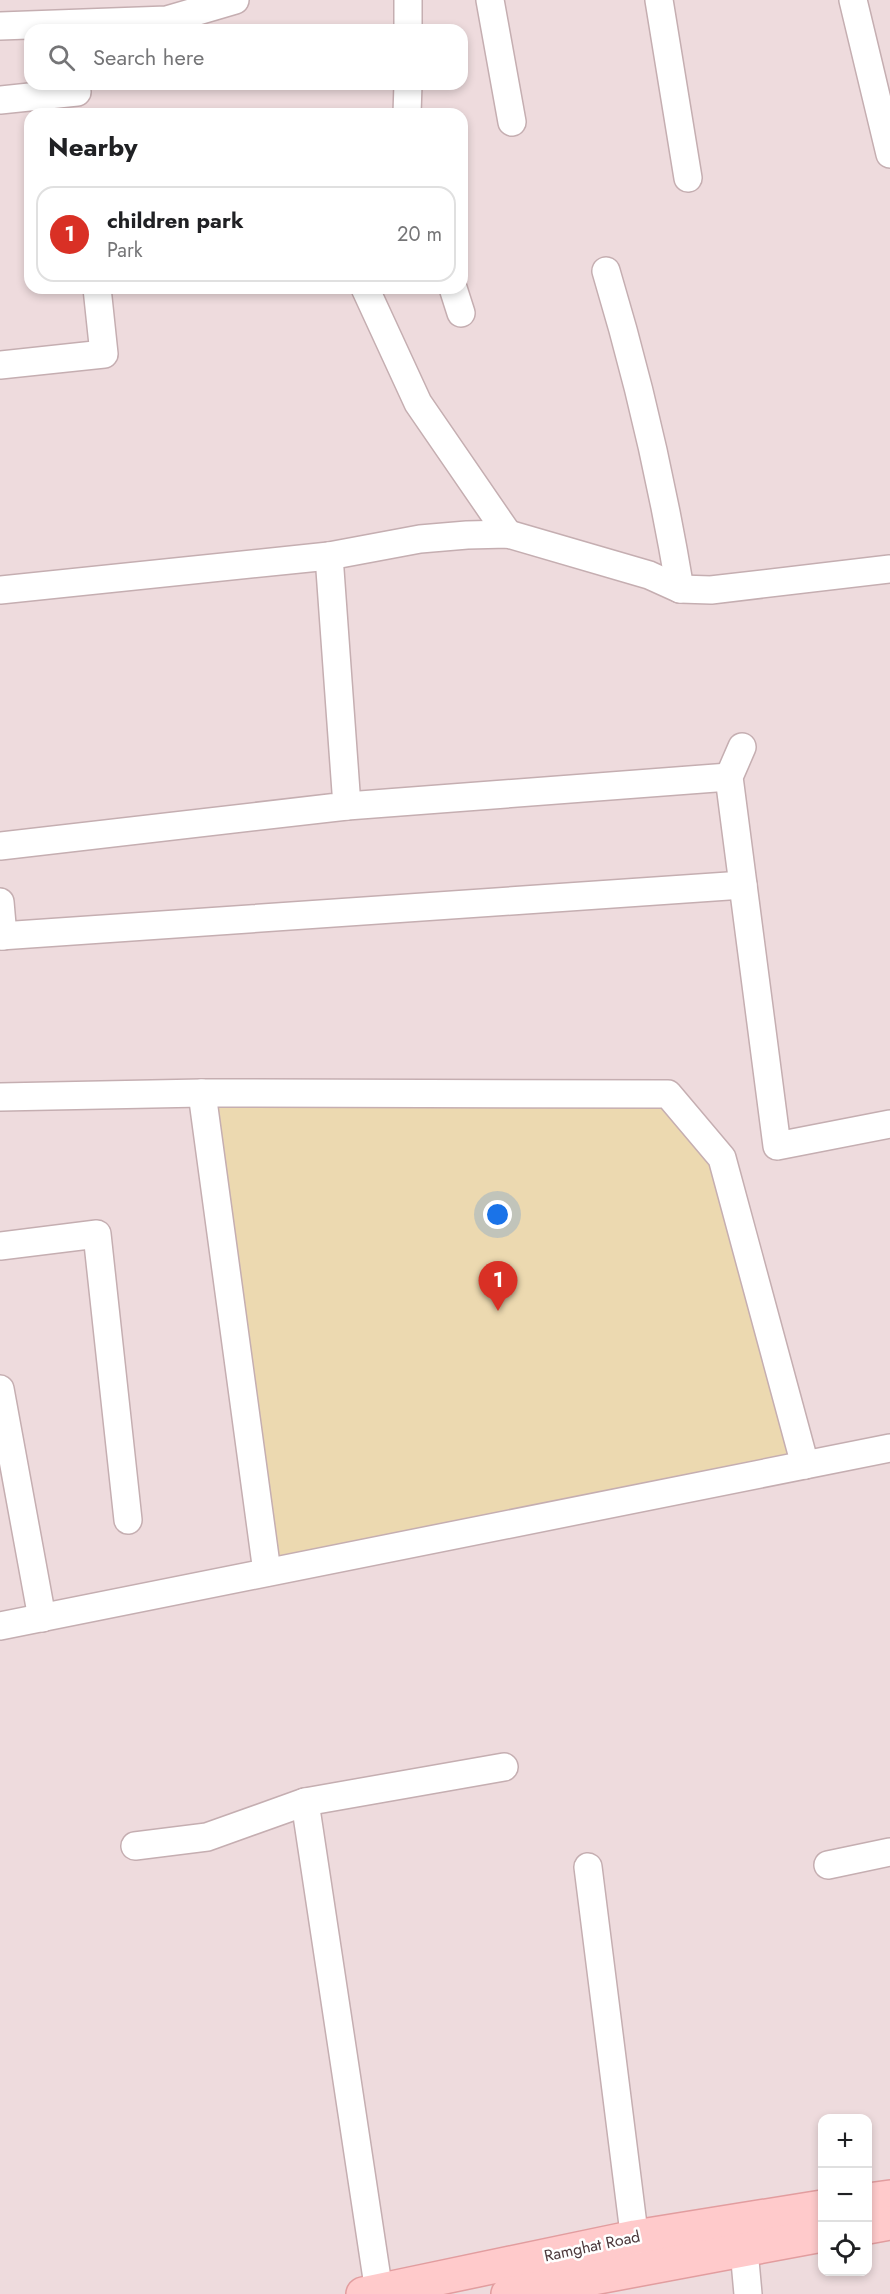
<!DOCTYPE html>
<html lang="en">
<head>
<meta charset="utf-8">
<style>
	body { margin:0; font-family:Jost,sans-serif; background:#f2f2f2; color:#202124 }
	.controls { position:absolute; right:18px; bottom:18px; display:grid; overflow:hidden; border-radius:12px; box-shadow:0 3px 9px #0003 }
	.controls button { width:54px; height:54px; display:grid; place-items:center; padding:0; border:0; border-bottom:2px solid #e0e0e0; background:#fff; color:#202124; font:30px sans-serif }
	.you { position:absolute; left:498px; top:1215px; width:21px; height:21px; margin:-15px; border:4px solid #fff; border-radius:50%; background:#1a73e8; box-shadow:0 0 0 9px #1a73e833 }
	.badge { display:grid; place-items:center; width:39px; height:39px; border-radius:50%; background:#d93025; color:#fff; font-size:20px; font-weight:700 }
	.pin { position:absolute; translate:-50% -50px; filter:drop-shadow(0 2px 3px #0008) }
	.pin::after { content:''; position:absolute; top:32px; width:21px; height:18px; background:inherit; clip-path:polygon(0 0,100% 0,50% 100%) }
	.list { margin:0; padding:0; list-style:none }
	h2 { display:flex; justify-content:space-between; align-items:center; height:78px; margin:0; padding:0 24px; font-size:26px }
	h2 small { font-size:20px; font-weight:400; color:#757577 }
	.list li { display:grid; grid-template-columns:39px 1fr auto; gap:18px; align-items:center; box-sizing:border-box; height:96px; margin:0 12px 12px; padding:0 12px; border:2px solid #e0e0e0; border-radius:18px }
	.list b { display:block; font-size:22px; white-space:nowrap }
	.list p { margin:0; font-size:20px; white-space:nowrap; color:#757577 }
	.list em { font-size:20px; font-style:normal; color:#757577 }
	.icon { flex:none; width:33px; height:33px; fill:none; stroke:currentColor; stroke-width:2; stroke-linecap:round; stroke-linejoin:round }
	.map { position:relative; flex:none; width:890px; height:2294px; overflow:hidden }
	.search { position:absolute; background:#fff; box-shadow:0 3px 9px #0003; left:24px; top:24px; width:444px; height:66px; display:flex; align-items:center; gap:15px; box-sizing:border-box; padding:0 21px; border-radius:18px; color:#757577; font-size:22px }
	.panel { position:absolute; background:#fff; box-shadow:0 3px 9px #0003; left:24px; top:108px; width:444px; height:186px; border-radius:18px }
	.map>svg:first-child { display:block }
	.residential { fill:#eedbdd; fill-rule:evenodd }
	.green { fill:#ecd9b0 }
	.lines { fill:none; stroke-linecap:round; stroke-linejoin:round }
	.street-casing { stroke:#c5aeb1; stroke-width:30 }
	.secondary-casing { stroke:#e29d9f; stroke-width:36 }
	.street { stroke:#fff; stroke-width:27 }
	.secondary { stroke:#ffcacb; stroke-width:33 }
	.labels { text-anchor:middle; dominant-baseline:central; stroke-width:5; stroke-linejoin:round; paint-order:stroke }
	.street-label { font-size:16px; fill:#4b373a; stroke:#fff }
</style>
</head>
<body>
<div class="map">
<svg width="890" height="2294" viewBox="0 0 890 2294">
	<rect width="100%" height="100%" fill="#f6eaeb"/>
	<path class="residential" d="M0 0H890V2294H0ZM30 30H462V84H30ZM30 114H462V288H30ZM822 2118H868V2272H822Z"/>
	<polygon class="green" points="202,1093 646,1094 722,1158 805,1465 267,1572"/>
	<g class="lines">
		<defs>
			<g id="street">
				<polyline points="490,0 512,122"/>
				<polyline points="659,0 688,178"/>
				<polyline points="853,0 890,154"/>
				<polyline points="0,26 167,20 235,0"/>
				<polyline points="408,30 408,0"/>
				<polyline points="0,100 77,92"/>
				<polyline points="407,114 408,84"/>
				<path d="M606 271C638 377 662 481 680 589"/>
				<polyline points="365,288 418,403 508,534"/>
				<polyline points="453,288 461,313"/>
				<polyline points="0,365 104,354 97,288"/>
				<polyline points="0,590 329,556 420,539 467,535 508,534 649,575 680,589 711,590 890,569"/>
				<polyline points="742,747 729,777 777,1146 890,1124"/>
				<polyline points="347,806 729,777"/>
				<polyline points="0,846 347,806 329,556"/>
				<polyline points="0,902 3,936"/>
				<polyline points="0,936 743,885"/>
				<polyline points="0,1097 202,1093"/>
				<polyline points="0,1246 97,1234 128,1520"/>
				<polyline points="0,1389 42,1618"/>
				<polyline points="267,1572 202,1093 668,1094 722,1158 805,1465"/>
				<polyline points="0,1626 890,1448"/>
				<polyline points="135,1846 207,1837 305,1802"/>
				<polyline points="828,1865 890,1852"/>
				<polyline points="588,1867 637,2257"/>
				<polyline points="744,2250 748,2294"/>
				<polyline points="379,2292 305,1802 504,1767"/>
			</g>
			<g id="secondary">
				<polyline points="868,2200 890,2197"/>
				<polyline points="868,2227 890,2223"/>
				<polyline points="363,2294 635,2237 822,2207"/>
				<polyline points="508,2294 822,2235"/>
			</g>
		</defs>
		<use href="#street" class="street-casing"/>
		<use href="#secondary" class="secondary-casing"/>
		<use href="#street" class="street"/>
		<use href="#secondary" class="secondary"/>
	</g>
	<g class="labels">
		<g class="street-label">
			<text transform="translate(592 2246) rotate(-12)">Ramghat Road</text>
		</g>
	</g>
</svg>
<div class="controls">
<button>+</button>
<button>−</button>
<button><svg class="icon" aria-label="locate" viewBox="0 0 24 24"><circle cx="12" cy="12" r="6"/><path d="M12 2v4M12 18v4M2 12h4M18 12h4"/></svg></button>
</div>
<div class="you"></div>
<div class="pin badge" style="left:498px;top:1311px">1</div>
<div class="search"><svg class="icon" aria-label="search" viewBox="0 0 24 24"><circle cx="10" cy="10" r="6"/><path d="M15 15l6 6"/></svg>Search here</div>
<section class="panel">
<h2>Nearby<small></small></h2>
<ul class="list">
<li><span class="badge">1</span><div><b>children park</b><p>Park</p></div><em>20 m</em></li>
</ul>
</section>
</div>
</body>
</html>
